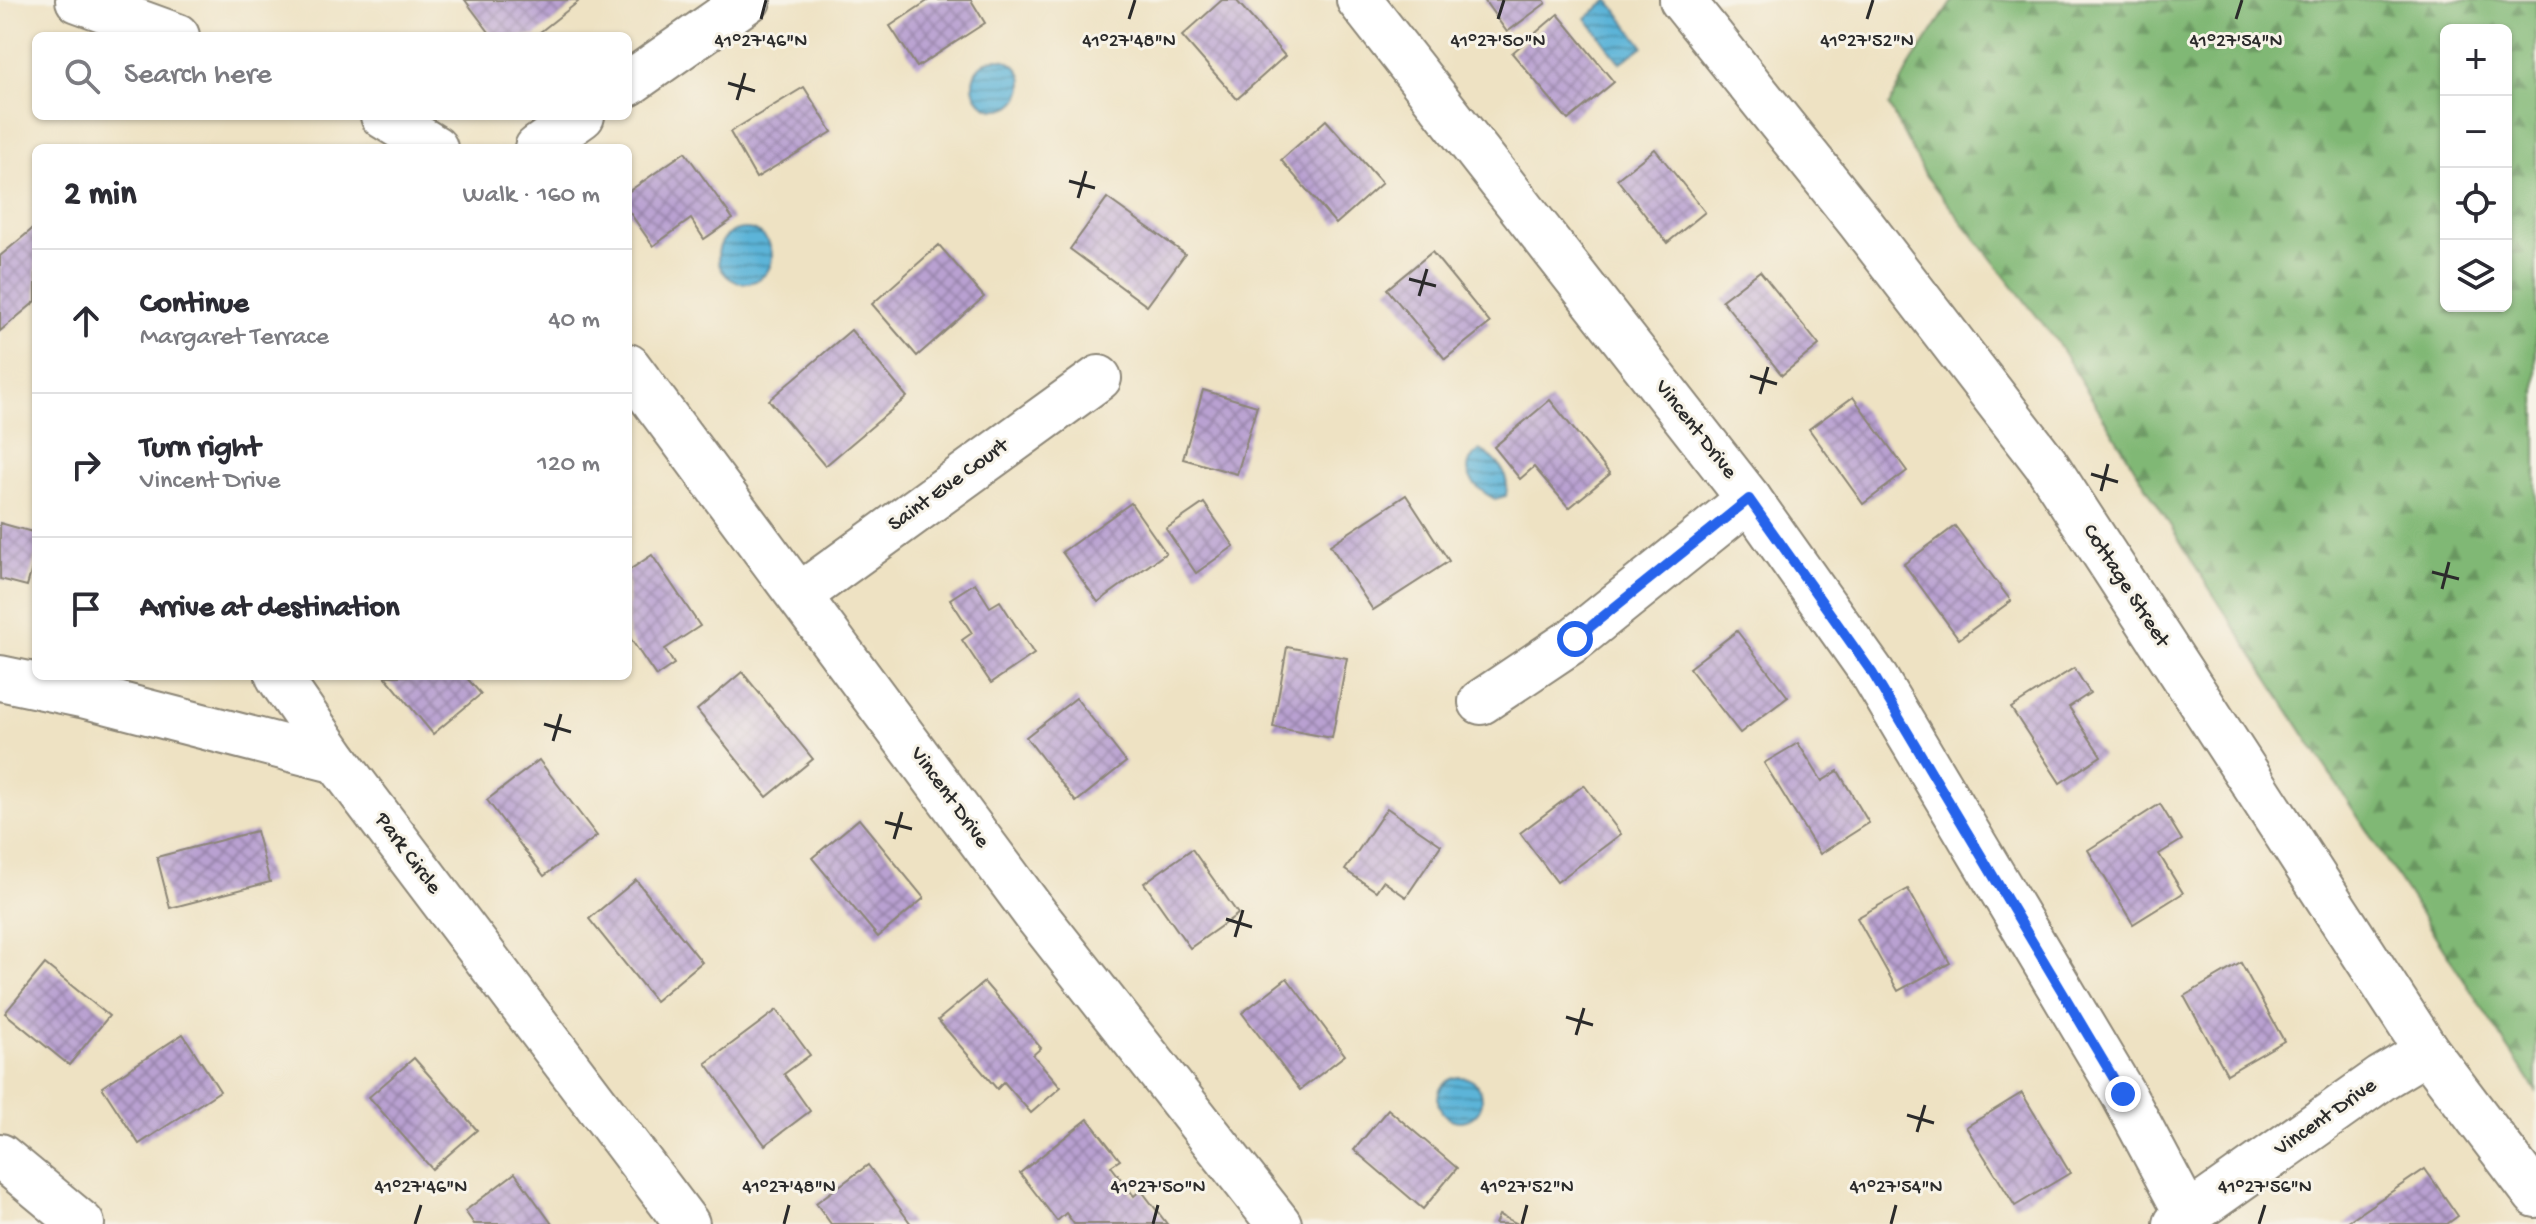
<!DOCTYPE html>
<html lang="en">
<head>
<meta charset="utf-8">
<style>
	body { margin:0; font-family:"Gochi Hand",sans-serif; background:#f7f7f7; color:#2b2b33 }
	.controls { position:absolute; right:24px; top:24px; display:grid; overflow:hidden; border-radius:12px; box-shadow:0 2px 6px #0004 }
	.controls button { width:72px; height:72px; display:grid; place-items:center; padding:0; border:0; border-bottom:2px solid #e1e1e2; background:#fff; color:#2b2b33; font:40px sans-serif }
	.stop { position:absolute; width:24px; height:24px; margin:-18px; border:6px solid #2563eb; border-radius:50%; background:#fff }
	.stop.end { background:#2563eb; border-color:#fff; box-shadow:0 2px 8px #0008 }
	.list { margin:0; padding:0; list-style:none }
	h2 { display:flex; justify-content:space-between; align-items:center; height:104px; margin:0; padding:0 32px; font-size:34px }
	h2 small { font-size:26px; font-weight:400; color:#7c7c81 }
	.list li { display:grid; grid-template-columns:52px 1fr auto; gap:24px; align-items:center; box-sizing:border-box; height:144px; padding:0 32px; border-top:2px solid #e1e1e2 }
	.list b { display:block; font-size:30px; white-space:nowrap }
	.list p { margin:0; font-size:26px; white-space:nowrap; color:#7c7c81 }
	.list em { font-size:26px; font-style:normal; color:#7c7c81 }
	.icon { flex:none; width:44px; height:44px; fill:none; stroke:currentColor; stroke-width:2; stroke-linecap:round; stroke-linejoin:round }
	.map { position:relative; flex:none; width:2536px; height:1224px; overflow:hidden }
	.search { position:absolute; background:#fff; box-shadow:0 2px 6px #0004; left:32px; top:32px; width:600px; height:88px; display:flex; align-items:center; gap:20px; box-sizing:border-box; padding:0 28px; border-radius:12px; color:#7c7c81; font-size:30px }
	.panel { position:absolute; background:#fff; box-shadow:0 2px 6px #0004; left:32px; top:144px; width:600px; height:536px; border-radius:12px }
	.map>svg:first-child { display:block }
	.forest { fill:url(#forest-firs); stroke:#567250; stroke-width:2; fill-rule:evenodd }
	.water { fill:url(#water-rules); stroke:#437082; stroke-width:2 }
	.building { fill:url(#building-cross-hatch) }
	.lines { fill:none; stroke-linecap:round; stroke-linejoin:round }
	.street-casing { stroke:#8c8677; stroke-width:48 }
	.secondary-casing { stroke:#8c8677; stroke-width:48 }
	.street { stroke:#fff; stroke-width:44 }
	.secondary { stroke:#fff; stroke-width:44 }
	.route { stroke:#2563eb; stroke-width:10 }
	.ticks { fill:none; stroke:#2b2b2b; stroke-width:3 }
	.labels { text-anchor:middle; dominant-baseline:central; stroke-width:6; stroke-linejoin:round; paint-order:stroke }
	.street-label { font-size:22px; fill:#2b2b2b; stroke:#f7f3e8 }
	.ticks-label { font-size:20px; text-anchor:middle; fill:#2b2b2b; stroke:#f7f3e8; stroke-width:6; stroke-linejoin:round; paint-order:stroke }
</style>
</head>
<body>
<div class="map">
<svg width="2536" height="1224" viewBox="0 0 2536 1224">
	<defs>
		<pattern id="forest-firs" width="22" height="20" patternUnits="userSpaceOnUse" patternTransform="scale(2)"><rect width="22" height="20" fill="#80b875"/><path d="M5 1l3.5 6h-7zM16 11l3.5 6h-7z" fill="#699660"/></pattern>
		<pattern id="water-rules" width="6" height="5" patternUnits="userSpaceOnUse" patternTransform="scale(2)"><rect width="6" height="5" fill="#5bb4d8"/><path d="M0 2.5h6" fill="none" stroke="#4b93af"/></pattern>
		<pattern id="building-cross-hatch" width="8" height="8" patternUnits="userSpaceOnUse" patternTransform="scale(2)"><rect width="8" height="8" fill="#b9a1d1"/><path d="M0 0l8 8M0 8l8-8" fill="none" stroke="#9783aa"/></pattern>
	</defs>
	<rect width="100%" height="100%" fill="#f7f3e8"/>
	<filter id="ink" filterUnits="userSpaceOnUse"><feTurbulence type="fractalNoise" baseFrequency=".0125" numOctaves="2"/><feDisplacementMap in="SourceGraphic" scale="16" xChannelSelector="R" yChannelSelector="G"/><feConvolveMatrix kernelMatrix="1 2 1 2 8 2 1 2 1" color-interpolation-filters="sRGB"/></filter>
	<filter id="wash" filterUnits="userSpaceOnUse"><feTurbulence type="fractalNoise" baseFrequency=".006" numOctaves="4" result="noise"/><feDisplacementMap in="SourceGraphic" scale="32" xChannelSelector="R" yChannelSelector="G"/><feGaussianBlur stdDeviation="1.8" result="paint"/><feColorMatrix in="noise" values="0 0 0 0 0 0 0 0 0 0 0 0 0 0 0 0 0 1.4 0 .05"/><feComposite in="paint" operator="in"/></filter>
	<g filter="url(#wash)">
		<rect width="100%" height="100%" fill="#eee2c3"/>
		<path class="forest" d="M1953 0H2536V1091L2204 580 2055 339 1925 175 1889 106 1910 65ZM2446 30H2506V306H2446Z"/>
		<g class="water">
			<polygon points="1609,0 1643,46 1620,63 1586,18"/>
			<circle cx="998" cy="84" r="25"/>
			<circle cx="745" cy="256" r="27"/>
			<path d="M1480 450C1499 460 1510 475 1506 496L1495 499C1474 488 1455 469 1480 450Z"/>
			<circle cx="1460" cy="1099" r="22"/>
		</g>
		<g id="blocks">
			<g class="building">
				<polygon points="465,0 576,0 578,2 535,36 492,36"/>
				<polygon points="929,0 971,0 985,23 917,67 890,26"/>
				<polygon points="1222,0 1236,0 1285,56 1237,99 1182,36"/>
				<polygon points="1484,0 1544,0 1546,3 1507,32"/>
				<polygon points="1558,14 1614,82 1568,120 1512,53"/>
				<polygon points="804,87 832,132 756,178 730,132"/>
				<polygon points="1326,120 1382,183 1336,224 1281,160"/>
				<polygon points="1655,149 1705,212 1667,243 1617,179"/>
				<polygon points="685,152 733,219 704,239 691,219 653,246 628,210 628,192"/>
				<polygon points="1107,198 1185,254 1147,306 1070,249"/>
				<polygon points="36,226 36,301 0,331 0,256"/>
				<polygon points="939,245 984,297 917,356 872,304"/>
				<polygon points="1432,252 1490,323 1445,359 1387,289"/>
				<polygon points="1760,271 1819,345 1782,375 1722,300"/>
				<polygon points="851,330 907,397 825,466 769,400"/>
				<polygon points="1203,390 1257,406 1237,474 1183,459"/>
				<polygon points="1853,397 1907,471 1863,504 1809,429"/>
				<polygon points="1550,400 1610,474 1569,508 1534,467 1520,479 1494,447"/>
				<polygon points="1406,495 1449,561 1373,610 1330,545"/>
				<polygon points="1131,503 1166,553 1098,602 1062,552"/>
				<polygon points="1204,503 1234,546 1196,573 1166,529"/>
				<polygon points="0,523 36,533 36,554 27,586 0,579"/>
				<polygon points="1955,526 2011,601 1959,639 1904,564"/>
				<polygon points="652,555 700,626 665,649 674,664 656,676 628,635 628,571"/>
				<polygon points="975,583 990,607 1000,601 1034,654 991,683 962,640 972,633 950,599"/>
				<polygon points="1737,631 1788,697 1740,733 1689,668"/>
				<polygon points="1287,647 1347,658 1332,738 1273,727"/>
				<polygon points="2074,668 2090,693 2069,707 2101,756 2060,783 2011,708"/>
				<polygon points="742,672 813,759 767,797 697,710"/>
				<polygon points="385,676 465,676 481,694 433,734"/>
				<polygon points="1076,698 1126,762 1076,802 1026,737"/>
				<polygon points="1798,743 1822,781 1838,771 1869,823 1820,854 1764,763"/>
				<polygon points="539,760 597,836 544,876 487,800"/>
				<polygon points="1584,785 1621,834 1557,882 1520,833"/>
				<polygon points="2160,804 2182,840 2159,854 2183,893 2133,924 2088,850"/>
				<polygon points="1387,808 1441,845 1406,897 1383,881 1376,891 1345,870"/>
				<polygon points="859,819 924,898 878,937 812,858"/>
				<polygon points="256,831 270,882 170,908 157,857"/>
				<polygon points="1192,849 1238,914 1190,948 1144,883"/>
				<polygon points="636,880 702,962 655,1001 589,919"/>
				<polygon points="1908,889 1950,963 1898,991 1857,918"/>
				<polygon points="2241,963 2284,1041 2227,1074 2184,996"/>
				<polygon points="45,964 109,1016 69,1065 5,1013"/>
				<polygon points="1287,978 1345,1055 1300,1090 1242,1013"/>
				<polygon points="984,982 1041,1048 1033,1055 1061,1087 1031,1113 1004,1082 997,1089 938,1020"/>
				<polygon points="777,1010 810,1055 784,1074 810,1111 765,1145 706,1063"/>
				<polygon points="183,1034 220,1091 139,1144 102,1087"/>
				<polygon points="414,1058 477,1130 432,1169 369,1097"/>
				<polygon points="2022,1093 2070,1173 2015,1206 1966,1127"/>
				<polygon points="1388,1109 1457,1168 1423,1209 1354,1150"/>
				<polygon points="1088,1119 1120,1160 1111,1166 1134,1196 1141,1190 1167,1224 1074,1224 1066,1213 1057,1221 1020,1173"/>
				<polygon points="868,1165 911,1224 831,1224 816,1203"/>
				<polygon points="2425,1169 2458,1216 2447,1224 2344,1224"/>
				<polygon points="515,1173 552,1224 474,1224 465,1211"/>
				<polygon points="1499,1215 1518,1224 1495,1224"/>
			</g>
		</g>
	</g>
	<g filter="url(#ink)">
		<use href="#blocks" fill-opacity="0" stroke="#8c8677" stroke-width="2"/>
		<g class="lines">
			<defs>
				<g id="street">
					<polyline points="78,0 177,36"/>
					<polyline points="1359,0 1749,499 1873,674 2123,1094 2188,1216"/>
					<polyline points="628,84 748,0"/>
					<polyline points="383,116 435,148"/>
					<polyline points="537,148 582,116"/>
					<polyline points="628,366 1036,915 1279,1224"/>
					<polyline points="800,595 1099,378"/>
					<polyline points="278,676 337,761 687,1224"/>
					<polyline points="0,678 86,696 337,761"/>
					<polyline points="1481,702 1575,639 1749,499"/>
					<polyline points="0,1156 82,1224"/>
					<polyline points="2176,1224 2382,1078 2427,1051"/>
				</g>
				<polyline id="secondary" points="1682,0 1859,221 2046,464 2427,1051 2536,1195"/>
			</defs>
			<use href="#street" class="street-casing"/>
			<use href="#secondary" class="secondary-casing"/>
			<use href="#street" class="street"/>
			<use href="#secondary" class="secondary"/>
		</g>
	</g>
	<g class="lines" filter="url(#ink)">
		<polyline class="route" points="1575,639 1749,499 1873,674 2123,1094"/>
	</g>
	<path class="ticks" d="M761 19 766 0M1129 19 1135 0M1498 19 1504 0M1867 19 1873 0M2236 19 2242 0M728 83 755 91M737 100 745 73M1069 181 1095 188M1078 198 1086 171M1409 279 1436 286M1419 296 1427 269M1750 376 1777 384M1760 394 1768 367M2091 474 2118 482M2101 491 2108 464M2432 572 2459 579M2442 589 2449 562M544 724 571 732M553 741 561 714M885 822 912 829M894 839 902 812M1226 919 1252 927M1235 937 1243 910M1566 1017 1593 1025M1576 1035 1584 1008M1907 1115 1934 1123M1917 1132 1925 1105M415 1224 421 1205M784 1224 789 1205M1153 1224 1158 1205M1522 1224 1527 1205M1891 1224 1896 1205M2259 1224 2265 1205"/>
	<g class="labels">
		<g class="street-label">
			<text transform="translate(1695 430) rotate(52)">Vincent Drive</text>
			<text transform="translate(949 486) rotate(-36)">Saint Eve Court</text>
			<text transform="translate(2125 586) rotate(57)">Cottage Street</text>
			<text transform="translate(949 798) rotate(54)">Vincent Drive</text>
			<text transform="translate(407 854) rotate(53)">Park Circle</text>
			<text transform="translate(2326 1118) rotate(-35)">Vincent Drive</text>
		</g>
	</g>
	<g class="ticks-label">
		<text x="761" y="46">41°27'46"N</text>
		<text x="1129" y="46">41°27'48"N</text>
		<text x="1498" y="46">41°27'50"N</text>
		<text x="1867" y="46">41°27'52"N</text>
		<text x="2236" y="46">41°27'54"N</text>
		<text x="421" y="1192">41°27'46"N</text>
		<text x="789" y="1192">41°27'48"N</text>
		<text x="1158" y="1192">41°27'50"N</text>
		<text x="1527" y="1192">41°27'52"N</text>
		<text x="1896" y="1192">41°27'54"N</text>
		<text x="2265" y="1192">41°27'56"N</text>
	</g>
</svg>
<div class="controls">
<button>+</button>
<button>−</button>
<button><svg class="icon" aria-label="locate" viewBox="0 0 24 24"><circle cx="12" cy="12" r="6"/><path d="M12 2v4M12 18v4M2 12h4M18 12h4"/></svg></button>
<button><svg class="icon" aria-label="layers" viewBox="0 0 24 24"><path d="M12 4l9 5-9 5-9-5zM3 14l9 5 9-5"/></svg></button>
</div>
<div class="stop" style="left:1575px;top:639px"></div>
<div class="stop end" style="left:2123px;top:1094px"></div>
<div class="search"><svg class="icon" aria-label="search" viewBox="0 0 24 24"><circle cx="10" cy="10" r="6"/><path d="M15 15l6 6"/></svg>Search here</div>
<section class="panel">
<h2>2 min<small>Walk · 160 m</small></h2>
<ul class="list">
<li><svg class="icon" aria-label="ahead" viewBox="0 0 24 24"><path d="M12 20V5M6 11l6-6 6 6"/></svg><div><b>Continue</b><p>Margaret Terrace</p></div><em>40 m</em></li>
<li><svg class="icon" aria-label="right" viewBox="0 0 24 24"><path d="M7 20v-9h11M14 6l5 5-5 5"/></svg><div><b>Turn right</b><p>Vincent Drive</p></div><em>120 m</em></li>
<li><svg class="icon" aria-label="arrive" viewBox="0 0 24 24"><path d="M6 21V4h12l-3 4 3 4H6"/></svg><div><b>Arrive at destination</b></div></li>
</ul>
</section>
</div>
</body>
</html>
